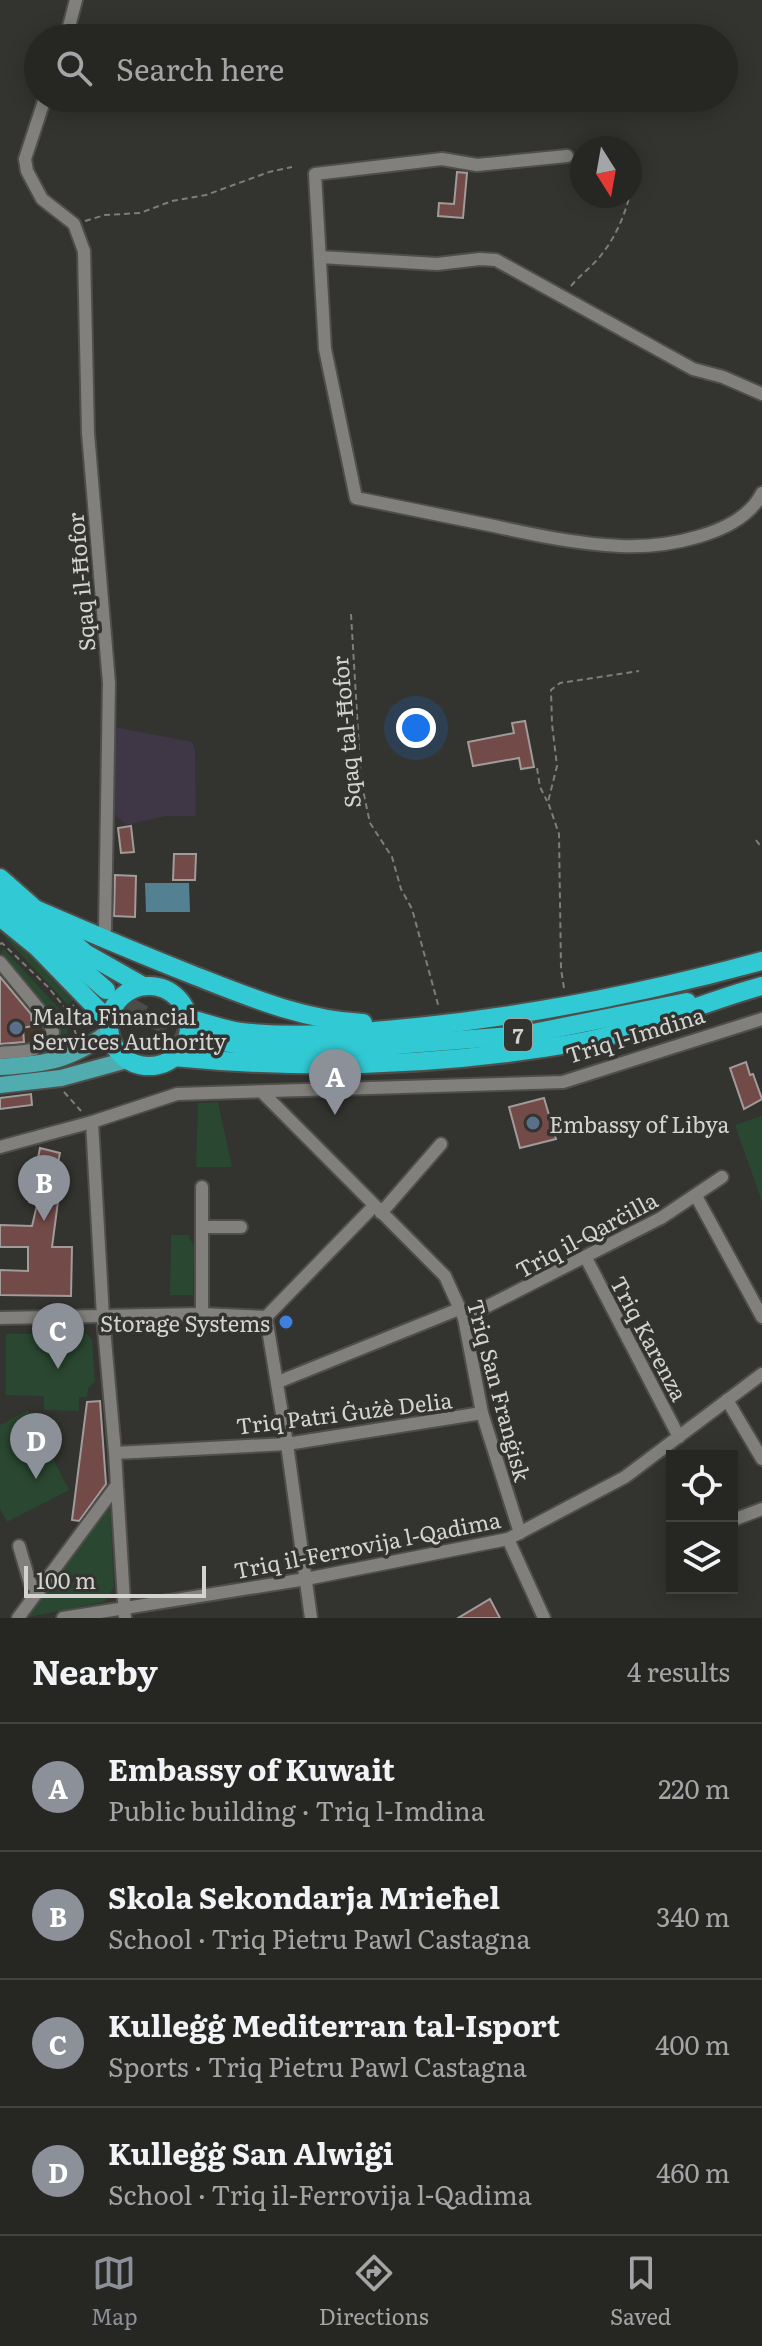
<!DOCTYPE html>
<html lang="en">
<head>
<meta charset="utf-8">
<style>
	body { margin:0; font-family:Literata,serif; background:#323230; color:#f1f3f6 }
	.controls { position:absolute; right:24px; bottom:24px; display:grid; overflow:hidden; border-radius:0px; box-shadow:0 4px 20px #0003 }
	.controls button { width:72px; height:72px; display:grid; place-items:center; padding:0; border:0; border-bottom:2px solid #424341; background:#262623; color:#f1f3f6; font:40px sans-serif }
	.compass { position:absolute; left:570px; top:136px; width:72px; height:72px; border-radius:50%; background:#262623; box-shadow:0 4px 20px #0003; rotate:169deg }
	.scale { position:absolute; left:24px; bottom:20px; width:182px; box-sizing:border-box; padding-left:8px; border:4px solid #d4d3d1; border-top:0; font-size:22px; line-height:28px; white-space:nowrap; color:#d4d3d1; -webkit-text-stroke:6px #33332f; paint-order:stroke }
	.you { position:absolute; left:416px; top:728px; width:28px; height:28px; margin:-20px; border:6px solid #fff; border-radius:50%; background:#1a73e8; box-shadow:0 0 0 12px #1a73e833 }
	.badge { display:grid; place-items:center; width:52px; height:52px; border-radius:50%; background:#8c9099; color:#fff; font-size:26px; font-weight:700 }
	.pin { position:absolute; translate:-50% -66px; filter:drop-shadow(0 2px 4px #0008) }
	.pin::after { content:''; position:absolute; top:42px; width:28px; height:24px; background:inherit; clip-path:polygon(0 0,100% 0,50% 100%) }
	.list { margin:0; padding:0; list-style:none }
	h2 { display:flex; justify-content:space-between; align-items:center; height:104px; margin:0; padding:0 32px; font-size:34px }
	h2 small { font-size:26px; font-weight:400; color:#a4a5a6 }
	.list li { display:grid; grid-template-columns:52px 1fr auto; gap:24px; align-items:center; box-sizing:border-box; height:128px; padding:0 32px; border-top:2px solid #424341 }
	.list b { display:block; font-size:30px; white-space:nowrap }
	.list p { margin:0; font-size:26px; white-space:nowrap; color:#a4a5a6 }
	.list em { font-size:26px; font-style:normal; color:#a4a5a6 }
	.icon { flex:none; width:44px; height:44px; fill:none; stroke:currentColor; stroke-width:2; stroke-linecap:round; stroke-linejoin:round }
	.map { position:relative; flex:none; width:762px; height:1618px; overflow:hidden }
	.search { position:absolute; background:#262623; box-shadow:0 4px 20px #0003; left:24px; right:24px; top:24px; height:88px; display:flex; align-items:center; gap:20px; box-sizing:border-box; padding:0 28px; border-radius:44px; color:#a4a5a6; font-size:30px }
	.sheet { height:616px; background:#262623 }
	nav { display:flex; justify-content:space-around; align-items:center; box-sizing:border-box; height:112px; border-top:2px solid #424341; background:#262623; font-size:22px; color:#a4a5a6 }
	nav a { display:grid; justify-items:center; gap:4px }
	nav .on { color:#8c9099 }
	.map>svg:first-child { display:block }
	.commercial { fill:#46372b }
	.industrial { fill:#3f3646 }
	.green { fill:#2a4731 }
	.water { fill:#548192 }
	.building { fill:#724a48; stroke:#a19b9b; stroke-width:2 }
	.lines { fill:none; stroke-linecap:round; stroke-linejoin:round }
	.highway-tunnel { stroke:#4b4b47; stroke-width:18; stroke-dasharray:18 9; stroke-linecap:butt }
	.minor-casing { stroke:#4f4e4b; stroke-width:16 }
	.major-casing { stroke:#4f4e4b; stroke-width:20 }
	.highway-casing { stroke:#4f4e4b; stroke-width:22 }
	.path { stroke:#7e7d7a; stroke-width:2; stroke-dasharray:6 4; stroke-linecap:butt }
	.minor { stroke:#81807c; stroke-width:12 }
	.major { stroke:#51acb0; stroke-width:16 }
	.highway { stroke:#31c9d3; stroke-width:18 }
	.service-dot { fill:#5c6f8a; stroke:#33332f; stroke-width:3 }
	.shop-dot { fill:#3f7fe0; stroke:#33332f; stroke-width:3 }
	.labels { text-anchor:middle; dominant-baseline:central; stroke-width:7; stroke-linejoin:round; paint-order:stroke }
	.shield { fill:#33332f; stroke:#a4a3a0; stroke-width:2 }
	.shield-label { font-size:20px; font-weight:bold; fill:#d4d3d1 }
	.street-label { font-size:22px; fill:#d4d3d1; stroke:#33332f }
	.poi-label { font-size:22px; fill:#d4d3d1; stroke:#33332f; text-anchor:start }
</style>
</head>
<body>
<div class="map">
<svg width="762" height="1618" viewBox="0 0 762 1618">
	<rect width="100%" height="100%" fill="#33332f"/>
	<polygon class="commercial" points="0,970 46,1025 49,1034 46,1040 0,1056"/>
	<polygon class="industrial" points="114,727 192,742 195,750 196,816 166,816 126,825 112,812"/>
	<g class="green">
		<polygon points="0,924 79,995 68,1005 0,932"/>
		<polygon points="4,949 63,1013 68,1024 68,1036 59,1046 42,1052 53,1046 57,1033 51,1015 0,952"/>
		<polygon points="218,1102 232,1167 196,1167 198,1103"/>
		<polygon points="762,1116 762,1202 735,1125"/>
		<polygon points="171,1235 188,1235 194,1246 193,1295 170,1295"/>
		<polygon points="6,1334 87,1334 92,1340 95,1382 88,1388 87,1397 79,1397 79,1411 44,1410 44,1396 6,1395"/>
		<polygon points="28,1410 69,1490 7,1522 0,1508 0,1425"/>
		<polygon points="110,1507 114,1587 104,1602 24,1618"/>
	</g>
	<polygon class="water" points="145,883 189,883 190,912 146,912"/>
	<g class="building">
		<polygon points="457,172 467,173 463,218 438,216 439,203 454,204"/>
		<polygon points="525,721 534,767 521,769 519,758 473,766 468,742 514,733 512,723"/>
		<polygon points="131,826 134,852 121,853 118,828"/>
		<polygon points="174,854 196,854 195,880 173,880"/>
		<polygon points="115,875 136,876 135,917 114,916"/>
		<polygon points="0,977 31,1014 32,1026 23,1028 24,1042 0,1044"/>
		<polygon points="746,1062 750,1075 753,1074 762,1099 744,1109 730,1068"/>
		<polygon points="31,1094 32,1105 0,1109 0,1098"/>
		<polygon points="544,1098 556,1139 520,1148 509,1107"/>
		<polygon points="40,1148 60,1153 52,1192 59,1194 52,1247 72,1247 71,1296 0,1295 0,1270 28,1271 28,1247 0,1247 0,1225 32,1226 37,1205 29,1202"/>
		<polygon points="100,1401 106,1484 79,1521 72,1520 87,1402"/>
		<polygon points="490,1599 500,1618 458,1618"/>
	</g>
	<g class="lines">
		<path class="highway-tunnel" d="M106 990C137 1014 167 1027 204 1039"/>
		<defs>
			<g id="minor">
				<polyline points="66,38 76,0"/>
				<polyline points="45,98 25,159 27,171 42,199 74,224 84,251 88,433 109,683 105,929 101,938"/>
				<path d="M567 156 477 165 442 159 315 174 325 349 356 498C402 507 448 517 494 526 535 535 577 544 620 546 663 548 741 536 762 493"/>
				<polyline points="320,257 437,264 480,259 496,260 693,369 723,377 762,394"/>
				<path d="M0 962 47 1019 53 1032C43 1054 21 1051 0 1053"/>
				<polyline points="262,1092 445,1276 464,1318 482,1413 520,1533"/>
				<polyline points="92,1122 103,1317 115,1453 125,1618"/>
				<polyline points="0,1147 92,1122 177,1094 563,1082 762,1019"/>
				<polyline points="696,1196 762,1317"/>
				<polyline points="381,1213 441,1144"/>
				<polyline points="202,1227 241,1227"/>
				<polyline points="586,1258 679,1437"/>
				<polyline points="202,1314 202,1187"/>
				<polyline points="266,1317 287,1444 311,1618"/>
				<polyline points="266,1317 374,1206"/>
				<polyline points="0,1318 202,1314 266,1317"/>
				<polyline points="464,1318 661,1218 722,1177"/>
				<polyline points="278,1382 459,1309"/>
				<polyline points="727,1400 762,1459"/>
				<polyline points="115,1453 287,1444 482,1413"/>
				<polyline points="733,1520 762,1509"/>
				<polyline points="508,1539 544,1618"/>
				<polyline points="19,1546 30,1583 39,1591"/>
				<polyline points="18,1618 116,1486"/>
				<polyline points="63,1618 306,1579 508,1539 625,1477 762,1374"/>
			</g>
			<g id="major">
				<path d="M0 1067C48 1064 69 1061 109 1032"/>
				<polyline points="0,1085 61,1078 127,1060"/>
			</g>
			<g id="highway">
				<polyline points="0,878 85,953 143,986"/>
				<polyline points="0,897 106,990"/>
				<path d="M35 909C88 932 140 954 193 975 249 997 303 1020 363 1023"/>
				<polyline points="0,917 37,947 109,1021"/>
				<circle cx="149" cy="1026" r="40"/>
				<path d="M188 1019C206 1022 223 1030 241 1032 299 1038 359 1033 417 1027 533 1015 649 992 762 961"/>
				<polyline points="204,1039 249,1046 288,1048 383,1046 523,1035 687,1002"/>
				<path d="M173 1057C307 1070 443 1066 575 1043 640 1032 699 1003 762 986"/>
			</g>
		</defs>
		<use href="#minor" class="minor-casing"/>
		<use href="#major" class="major-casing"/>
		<use href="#highway" class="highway-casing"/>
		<g class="path">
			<polyline points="85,221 105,215 140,213 172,201 206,195 269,172 292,167"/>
			<path d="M571 286C580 275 593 266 602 254 620 231 630 202 634 173L630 169"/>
			<polyline points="351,614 361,781 370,823 392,857 401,889 412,909 439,1008"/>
			<polyline points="537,768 540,787 547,801"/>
			<polyline points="756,840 762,848"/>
			<polyline points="0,944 2,943 48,987 66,1009"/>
			<polyline points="564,988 561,969 559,834 548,802 557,766 552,724 551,690 560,683 639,671"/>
			<polyline points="74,1005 67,1010 76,1034"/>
			<polyline points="64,1092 81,1111"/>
		</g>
		<use href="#minor" class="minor"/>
		<use href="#major" class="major"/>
		<use href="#highway" class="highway"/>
	</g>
	<g class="service-dot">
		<circle cx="16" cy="1028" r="8"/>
		<circle cx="533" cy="1123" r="8"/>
	</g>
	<circle class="shop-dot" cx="286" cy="1322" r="8"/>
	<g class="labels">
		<rect class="shield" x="504" y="1019" width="28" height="32" rx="6"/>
		<g class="shield-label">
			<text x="518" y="1035">7</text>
		</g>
		<g class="street-label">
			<text transform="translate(80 582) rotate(-95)">Sqaq il-Ħofor</text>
			<text transform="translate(345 732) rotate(-95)">Sqaq tal-Ħofor</text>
			<text transform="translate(635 1034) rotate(-17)">Triq l-Imdina</text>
			<text transform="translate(586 1234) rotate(-28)">Triq il-Qarċilla</text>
			<text transform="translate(650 1338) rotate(62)">Triq Karenza</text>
			<text transform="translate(500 1390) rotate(75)">Triq San Franġisk</text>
			<text transform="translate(344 1412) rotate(-7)">Triq Patri Ġużè Delia</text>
			<text transform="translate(367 1544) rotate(-11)">Triq il-Ferrovija l-Qadima</text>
		</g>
		<g class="poi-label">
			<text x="32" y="1015">Malta Financial<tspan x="32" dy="25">Services Authority</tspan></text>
			<text x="549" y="1123">Embassy of Libya</text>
			<text x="270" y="1322" text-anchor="end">Storage Systems</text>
		</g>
	</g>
</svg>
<div class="controls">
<button><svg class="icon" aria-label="locate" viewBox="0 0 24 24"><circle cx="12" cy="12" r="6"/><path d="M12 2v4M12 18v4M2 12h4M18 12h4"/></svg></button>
<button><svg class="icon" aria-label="layers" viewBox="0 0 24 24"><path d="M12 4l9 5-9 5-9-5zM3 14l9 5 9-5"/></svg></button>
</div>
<svg class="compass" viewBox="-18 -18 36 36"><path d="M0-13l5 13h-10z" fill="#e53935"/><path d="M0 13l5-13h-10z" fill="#a4a5a6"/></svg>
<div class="scale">100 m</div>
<div class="you"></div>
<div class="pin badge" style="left:335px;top:1115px">A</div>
<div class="pin badge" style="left:44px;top:1221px">B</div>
<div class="pin badge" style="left:58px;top:1369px">C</div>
<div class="pin badge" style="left:36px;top:1479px">D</div>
<div class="search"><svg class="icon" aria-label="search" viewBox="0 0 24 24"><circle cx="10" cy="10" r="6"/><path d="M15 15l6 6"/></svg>Search here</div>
</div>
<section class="sheet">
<h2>Nearby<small>4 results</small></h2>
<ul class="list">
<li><span class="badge">A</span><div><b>Embassy of Kuwait</b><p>Public building · Triq l-Imdina</p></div><em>220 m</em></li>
<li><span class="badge">B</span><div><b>Skola Sekondarja Mrieħel</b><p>School · Triq Pietru Pawl Castagna</p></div><em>340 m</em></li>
<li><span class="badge">C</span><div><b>Kulleġġ Mediterran tal-Isport</b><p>Sports · Triq Pietru Pawl Castagna</p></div><em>400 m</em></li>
<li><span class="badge">D</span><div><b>Kulleġġ San Alwiġi</b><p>School · Triq il-Ferrovija l-Qadima</p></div><em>460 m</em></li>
</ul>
</section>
<nav>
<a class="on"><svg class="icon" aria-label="map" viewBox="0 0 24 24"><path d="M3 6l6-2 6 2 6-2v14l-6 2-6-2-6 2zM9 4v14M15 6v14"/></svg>Map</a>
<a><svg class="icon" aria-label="directions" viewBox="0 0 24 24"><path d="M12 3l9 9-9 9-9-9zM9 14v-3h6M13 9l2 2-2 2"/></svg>Directions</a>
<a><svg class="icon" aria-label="saved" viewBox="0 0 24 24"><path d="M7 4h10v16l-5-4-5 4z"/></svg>Saved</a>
</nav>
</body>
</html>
